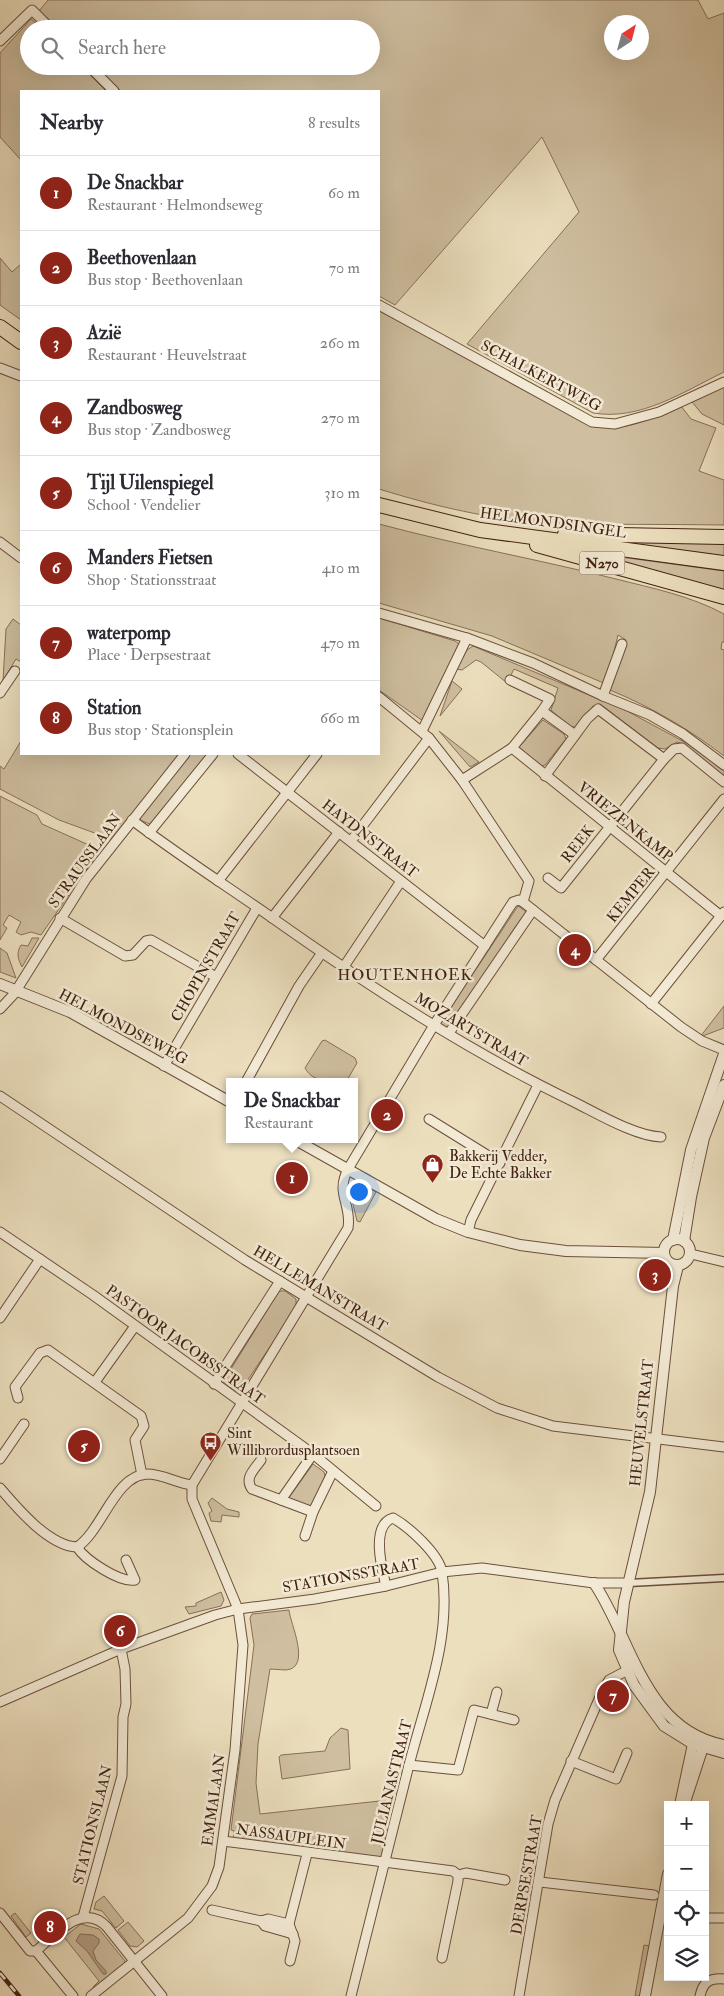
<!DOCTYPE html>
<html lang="en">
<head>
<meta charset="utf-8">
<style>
	body { margin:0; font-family:"IM FELL Double Pica",serif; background:#f2f2f3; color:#2b2b33 }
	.controls { position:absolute; right:15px; bottom:15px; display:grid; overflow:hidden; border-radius:0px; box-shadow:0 5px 20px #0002 }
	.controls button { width:45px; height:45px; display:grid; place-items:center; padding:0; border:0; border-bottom:1px solid #e1e1e2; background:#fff; color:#2b2b33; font:25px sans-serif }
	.compass { position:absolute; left:604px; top:15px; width:45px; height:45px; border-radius:50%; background:#fff; box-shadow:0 5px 20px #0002; rotate:36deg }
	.you { position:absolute; left:358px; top:1191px; width:18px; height:18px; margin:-12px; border:4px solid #fff; border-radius:50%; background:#1a73e8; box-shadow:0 0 0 8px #1a73e833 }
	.badge { display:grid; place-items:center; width:32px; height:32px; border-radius:50%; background:#8f2418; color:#fff; font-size:16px; font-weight:700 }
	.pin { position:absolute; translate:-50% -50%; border:2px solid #fff; box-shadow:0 1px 5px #0006 }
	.popup { position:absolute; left:226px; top:1078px; width:132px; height:65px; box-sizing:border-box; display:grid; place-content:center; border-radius:0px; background:#fff; filter:drop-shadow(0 1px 4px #0005); font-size:16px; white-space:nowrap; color:#7c7c81 }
	.popup b { font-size:19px; color:#2b2b33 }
	.popup::after { content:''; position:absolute; left:50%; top:100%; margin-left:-10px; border:10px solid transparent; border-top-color:#fff }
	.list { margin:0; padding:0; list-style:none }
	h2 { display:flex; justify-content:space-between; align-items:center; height:65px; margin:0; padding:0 20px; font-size:21px }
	h2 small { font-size:16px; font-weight:400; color:#7c7c81 }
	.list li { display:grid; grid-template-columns:32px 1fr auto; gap:15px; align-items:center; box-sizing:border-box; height:75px; padding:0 20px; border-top:1px solid #e1e1e2 }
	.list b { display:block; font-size:19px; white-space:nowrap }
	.list p { margin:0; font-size:16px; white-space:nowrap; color:#7c7c81 }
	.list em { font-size:16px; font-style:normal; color:#7c7c81 }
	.icon { flex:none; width:28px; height:28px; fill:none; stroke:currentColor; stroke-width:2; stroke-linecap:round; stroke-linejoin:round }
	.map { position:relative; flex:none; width:724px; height:1996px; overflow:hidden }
	.search { position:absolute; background:#fff; box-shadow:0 5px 20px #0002; left:20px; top:20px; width:360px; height:55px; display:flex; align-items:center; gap:12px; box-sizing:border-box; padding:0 18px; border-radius:28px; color:#7c7c81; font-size:19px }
	.panel { position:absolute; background:#fff; box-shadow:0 5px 20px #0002; left:20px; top:90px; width:360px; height:665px; border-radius:0px }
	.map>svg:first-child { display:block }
	.green { fill:#cfbfa0; stroke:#887058; fill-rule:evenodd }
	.water { fill:#b29e83; stroke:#856c55 }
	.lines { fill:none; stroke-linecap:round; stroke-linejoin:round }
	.pedestrian-casing { stroke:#6c503c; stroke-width:9 }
	.minor-casing { stroke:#6c503c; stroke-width:11 }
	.tertiary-casing { stroke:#6c503c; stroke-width:12 }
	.primary-casing { stroke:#412110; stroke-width:16 }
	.pedestrian { stroke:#f3ead5; stroke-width:6 }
	.minor { stroke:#f3ead5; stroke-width:9 }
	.tertiary { stroke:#f3ead5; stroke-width:10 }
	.primary { stroke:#ecdfbe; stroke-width:14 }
	.rail-casing { stroke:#412110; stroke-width:4.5 }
	.rail { stroke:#f3ead5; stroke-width:2.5; stroke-dasharray:8; stroke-linecap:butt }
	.labels { text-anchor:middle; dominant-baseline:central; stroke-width:5; stroke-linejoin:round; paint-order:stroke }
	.shield { fill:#f3ead5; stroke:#765d4b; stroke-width:1 }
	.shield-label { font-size:14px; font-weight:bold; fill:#412110 }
	.street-label { font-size:15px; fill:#412110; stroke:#f3ead5 }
	.poi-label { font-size:15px; fill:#412110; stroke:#f3ead5; text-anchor:start }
	.neighbourhood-label { font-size:16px; letter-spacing:1px; fill:#412110; stroke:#f3ead5 }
</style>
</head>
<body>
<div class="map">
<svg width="724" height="1996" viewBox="0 0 724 1996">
	<rect width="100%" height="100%" fill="#ecdfbe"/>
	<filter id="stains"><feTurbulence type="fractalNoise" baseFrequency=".004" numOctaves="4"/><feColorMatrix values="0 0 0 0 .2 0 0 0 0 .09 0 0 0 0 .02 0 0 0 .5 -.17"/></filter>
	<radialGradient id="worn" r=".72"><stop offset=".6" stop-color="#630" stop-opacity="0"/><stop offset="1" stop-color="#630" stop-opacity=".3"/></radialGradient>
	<g class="green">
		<path d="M48 0H698L708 19 724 13V372C683 392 640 421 593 413L467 344 579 212 542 137 395 305 379 296V91H121L95 66H371V29H55L39 11ZM612 22H642V52H612Z"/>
		<polygon points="31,19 43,29 29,29 29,66 81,66 106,91 21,91 21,160 0,137 0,53"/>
		<polygon points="0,258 12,272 21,264 21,320 0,305"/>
		<path d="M379 311 600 427C627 431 656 417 681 406L691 419 716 428 699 471 724 480V525C666 524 607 525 550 523 492 520 434 506 379 489Z"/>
		<polygon points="724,387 724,425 702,414 692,402"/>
		<path d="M379 524C457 545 537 559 616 579 652 588 691 596 724 614V642H722L721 649 724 650V756C689 729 651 707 610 690L626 640 618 635 606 684 492 636 379 603Z"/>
		<polygon points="605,541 724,541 724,556"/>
		<polygon points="554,548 724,571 724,595"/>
		<polygon points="379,618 455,641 459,644 423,721 379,690"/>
		<polygon points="13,619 21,625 21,662 16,659 3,680 6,629"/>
		<polygon points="473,646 627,711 688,744 724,770 724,776 684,744 677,742 665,749 658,748 600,704 593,706 577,727 571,727 551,710 558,688 514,669 507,683 481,662 476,660 462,670 456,669 467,650"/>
		<polygon points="452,681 462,689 440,716"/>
		<polygon points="543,720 564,734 566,739 545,765 541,766 519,747"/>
		<polygon points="439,731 479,762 470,767"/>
		<polygon points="21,741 21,754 177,754 179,757 111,839 59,820 0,789 0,766 4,769"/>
		<polygon points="190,754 209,754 150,824 140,820 139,815"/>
		<polygon points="0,796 37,815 42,824 100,850 41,935 31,932 21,935 16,932 21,922 9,915 3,925 7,928 0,940"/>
		<polygon points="518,906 528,913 449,1031 439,1025"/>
		<path d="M32 938H39L22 967C18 959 16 953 21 945L28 946Z"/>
		<polygon points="0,948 7,953 16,978 0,972"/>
		<polygon points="724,1006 724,1028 700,1037"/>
		<path d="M325 1040 355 1058 357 1063 346 1082C332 1082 313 1083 305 1068L322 1041Z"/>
		<polygon points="358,1181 376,1192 360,1222 357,1221 349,1188 352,1183"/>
		<polygon points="279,1291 285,1291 296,1299 296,1308 241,1390 235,1391 223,1382"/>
		<polygon points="313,1464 324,1472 325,1476 312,1508 288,1499"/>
		<polygon points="212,1498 227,1509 239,1512 239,1517 222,1515 221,1522 211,1521 209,1513 212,1511 208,1503"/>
		<polygon points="221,1592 224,1600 221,1606 189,1614 185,1607 196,1606 196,1603"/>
		<path d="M289 1610C290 1623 312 1668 286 1670 281 1670 275 1669 270 1669L258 1744 256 1783 260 1814 398 1799 381 1860 233 1839 234 1831 231 1830 254 1645 250 1618 252 1614Z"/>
		<polygon points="341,1728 348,1730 350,1769 282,1779 279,1757 281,1755 325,1751 330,1738"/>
		<polygon points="104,1896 124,1921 116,1928 102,1911 94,1909 96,1902"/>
		<polygon points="15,1913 31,1933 26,1937 11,1916"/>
		<polygon points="128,1922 144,1941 137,1947 130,1946 118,1930"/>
		<polygon points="81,1924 99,1929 125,1961 125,1964 94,1989 93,1987 99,1981 64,1937"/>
		<polygon points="644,1945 650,1946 641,1996 635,1996"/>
	</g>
	<polygon class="water" points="80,1934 93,1935 99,1939 99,1943 93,1951 96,1960 106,1971 106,1974 103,1974 87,1951 76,1941"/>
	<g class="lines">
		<defs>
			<polyline id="pedestrian" points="629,1583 724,1578"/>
			<g id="minor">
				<polyline points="0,41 32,10 51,29"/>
				<polyline points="89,66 114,91"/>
				<polyline points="379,305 592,422 615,424 659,412 724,382"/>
				<polyline points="0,368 21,376"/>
				<polyline points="0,542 21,558"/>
				<polyline points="379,613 467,638 533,663 603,696 650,715 683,734 724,765"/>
				<polyline points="510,680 550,699 542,711 575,735"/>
				<polyline points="0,693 15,671"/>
				<polyline points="603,696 622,644"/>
				<polyline points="379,697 429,738 462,780 529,881 523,902"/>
				<polyline points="422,731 467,638"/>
				<polyline points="512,748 721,916"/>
				<polyline points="238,754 485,946"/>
				<polyline points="545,776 587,719 598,709 664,759 674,749 682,748 724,782"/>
				<polyline points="462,780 512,748 542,711"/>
				<path d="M132 820C177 854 225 885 271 917 367 985 468 1051 574 1102 598 1114 635 1136 661 1137"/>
				<polyline points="149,833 213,754"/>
				<polyline points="351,841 429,738"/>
				<polyline points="548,878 561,888 664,759"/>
				<polyline points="218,881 317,754"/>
				<polyline points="60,918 125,956 133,955 146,941 151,940 216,977"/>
				<polyline points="272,918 339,832"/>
				<polyline points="596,960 724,799"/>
				<polyline points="343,968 401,881"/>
				<polyline points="651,1004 724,912"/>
				<polyline points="0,1009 14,994 86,879 185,754"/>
				<polyline points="449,1033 533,910"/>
				<polyline points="164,1066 257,908"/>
				<polyline points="246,1082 299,986 321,954"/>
				<polyline points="0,1096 245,1260 438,1377 497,1408 553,1426 724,1447"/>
				<polyline points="429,1119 500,1163"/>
				<polyline points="0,1232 93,1295 313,1454 376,1506"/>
				<polyline points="468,1232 471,1220 538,1085"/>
				<polyline points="691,1254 724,1262"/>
				<polyline points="0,1318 40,1259"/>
				<polyline points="95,1382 135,1326"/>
				<polyline points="214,1384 280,1281"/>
				<polyline points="18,1398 15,1387 40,1353 48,1350 141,1416 144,1426 135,1440 142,1475"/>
				<polyline points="0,1459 24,1424"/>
				<path d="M261 1460C254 1470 244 1478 252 1489L313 1512"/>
				<path d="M0 1488C17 1508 49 1546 77 1547 102 1531 115 1475 147 1474 162 1474 177 1483 192 1485"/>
				<polyline points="281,1500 313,1454"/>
				<polyline points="305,1536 313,1512 333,1471"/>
				<path d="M77 1547C85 1560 120 1583 135 1580L126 1560"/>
				<polyline points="0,1702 121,1649 215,1615 238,1609 315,1599 386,1586 442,1572 482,1568 594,1583 629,1583"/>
				<polyline points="491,1714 497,1692"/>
				<polyline points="571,1761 616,1779 627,1753"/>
				<polyline points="409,1765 458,1770 474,1710 514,1720"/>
				<polyline points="223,1841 453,1871 458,1875 458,1881 442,1958"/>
				<polyline points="458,1875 466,1873 505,1880"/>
				<polyline points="540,1882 654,1895"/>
				<polyline points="212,1910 261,1921 268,1919 289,1924"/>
				<polyline points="0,1913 30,1951 36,1951"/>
				<polyline points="83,1917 122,1776 123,1717 126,1704 125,1669 121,1649"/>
				<polyline points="705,1918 724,1918"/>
				<polyline points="261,1921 265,1926 293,1934"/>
				<path d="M36 1951C55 1935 83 1901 107 1927L162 1996"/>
				<polyline points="36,1951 73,1996"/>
				<polyline points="290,1961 295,1941 289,1924 307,1854"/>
				<path d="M91 1996 188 1918 212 1886 219 1867 235 1750 243 1645 238 1609 192 1499V1485L348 1228C352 1204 335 1194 348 1169L434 1025 513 902 519 900 523 902 681 1027 702 1041 724 1050"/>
				<path d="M351 1996C371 1919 389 1842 409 1765 425 1702 452 1638 442 1572 439 1554 409 1527 393 1518 370 1525 382 1570 386 1586"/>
				<polyline points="519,1996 548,1824 555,1800 603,1690 609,1680 626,1671"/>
				<path d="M700 1996C703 1982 709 1978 724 1979"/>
			</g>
			<g id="tertiary">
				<polyline points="0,984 70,1012 230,1102"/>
				<polyline points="294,1139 436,1219 468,1232 520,1245 566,1251 664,1253"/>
				<circle cx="677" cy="1252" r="13"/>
				<polyline points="673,1240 691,1150 724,1054"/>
				<polyline points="684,1241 691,1197 704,1138 724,1085"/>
				<polyline points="678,1266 673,1286 650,1492 624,1602 619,1650 634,1685 664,1726 693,1744 724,1753"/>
				<path d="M594 1583C632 1639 644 1730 724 1745"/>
				<polyline points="680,1805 693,1744 697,1742"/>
				<polyline points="684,1805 704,1744"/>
				<polyline points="645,1996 668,1874"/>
			</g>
			<g id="primary">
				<polyline points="0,327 21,342"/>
				<polyline points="379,505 480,530 724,563"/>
				<polyline points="565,534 724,537"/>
				<polyline points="537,545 724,597"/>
			</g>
		</defs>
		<use href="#pedestrian" class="pedestrian-casing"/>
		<use href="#minor" class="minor-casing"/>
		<use href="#tertiary" class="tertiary-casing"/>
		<use href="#primary" class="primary-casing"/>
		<use href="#pedestrian" class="pedestrian"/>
		<use href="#minor" class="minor"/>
		<use href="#tertiary" class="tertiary"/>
		<use href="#primary" class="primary"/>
		<defs>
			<polyline id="rail" points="0,1973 19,1996"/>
		</defs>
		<use href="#rail" class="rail-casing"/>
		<use href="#rail" class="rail"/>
	</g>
	<defs>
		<symbol id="shop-pin" viewBox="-11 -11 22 30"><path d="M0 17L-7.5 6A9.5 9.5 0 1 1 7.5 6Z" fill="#8f2418" stroke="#f3ead5"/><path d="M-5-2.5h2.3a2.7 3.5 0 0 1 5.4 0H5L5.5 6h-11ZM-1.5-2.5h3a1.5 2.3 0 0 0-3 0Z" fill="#fff"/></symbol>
		<symbol id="bus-pin" viewBox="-11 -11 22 30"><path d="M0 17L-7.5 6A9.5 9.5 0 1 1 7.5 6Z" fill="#8f2418" stroke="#f3ead5"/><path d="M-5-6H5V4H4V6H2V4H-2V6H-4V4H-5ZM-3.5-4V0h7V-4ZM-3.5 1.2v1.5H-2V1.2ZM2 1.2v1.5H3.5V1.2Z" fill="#fff"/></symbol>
	</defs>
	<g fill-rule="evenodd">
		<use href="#shop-pin" x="420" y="1152" width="25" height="34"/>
		<use href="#bus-pin" x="198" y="1430" width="25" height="34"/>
	</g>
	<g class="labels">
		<rect class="shield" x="579.5" y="551.5" width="45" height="23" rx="4"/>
		<g class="shield-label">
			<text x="602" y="563">N270</text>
		</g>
		<g class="street-label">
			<text transform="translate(541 376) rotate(28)">SCHALKERTWEG</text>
			<text transform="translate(553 523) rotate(8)">HELMONDSINGEL</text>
			<text transform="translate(625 822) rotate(39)">VRIEZENKAMP</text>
			<text transform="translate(370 839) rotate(38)">HAYDNSTRAAT</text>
			<text transform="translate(578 844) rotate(-52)">REEK</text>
			<text transform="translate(85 861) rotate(-54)">STRAUSSLAAN</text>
			<text transform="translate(631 895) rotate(-51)">KEMPER</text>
			<text transform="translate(206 967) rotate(-60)">CHOPINSTRAAT</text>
			<text transform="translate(123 1027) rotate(28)">HELMONDSEWEG</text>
			<text transform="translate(471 1030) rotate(31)">MOZARTSTRAAT</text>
			<text transform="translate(320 1289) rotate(31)">HELLEMANSTRAAT</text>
			<text transform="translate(185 1345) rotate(36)">PASTOOR JACOBSSTRAAT</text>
			<text transform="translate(642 1423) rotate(-84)">HEUVELSTRAAT</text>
			<text transform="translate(351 1576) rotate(-10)">STATIONSSTRAAT</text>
			<text transform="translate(392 1782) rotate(-76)">JULIANASTRAAT</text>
			<text transform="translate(214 1800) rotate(-82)">EMMALAAN</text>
			<text transform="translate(93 1825) rotate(-76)">STATIONSLAAN</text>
			<text transform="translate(291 1837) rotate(8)">NASSAUPLEIN</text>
			<text transform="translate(527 1875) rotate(-80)">DERPSESTRAAT</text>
		</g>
		<g class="poi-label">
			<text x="449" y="1156">Bakkerij Vedder,<tspan x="449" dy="17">De Echte Bakker</tspan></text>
			<text x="227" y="1433">Sint<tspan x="227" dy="17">Willibrordusplantsoen</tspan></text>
		</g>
		<g class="neighbourhood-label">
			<text x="405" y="975">HOUTENHOEK</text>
		</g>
	</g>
	<rect width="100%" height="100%" filter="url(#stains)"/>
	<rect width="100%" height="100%" fill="url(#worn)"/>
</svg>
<div class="controls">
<button>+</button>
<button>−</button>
<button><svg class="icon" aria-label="locate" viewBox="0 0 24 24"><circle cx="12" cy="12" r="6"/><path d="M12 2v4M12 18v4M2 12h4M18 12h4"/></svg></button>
<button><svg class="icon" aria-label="layers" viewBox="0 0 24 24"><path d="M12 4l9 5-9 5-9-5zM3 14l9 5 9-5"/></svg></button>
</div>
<svg class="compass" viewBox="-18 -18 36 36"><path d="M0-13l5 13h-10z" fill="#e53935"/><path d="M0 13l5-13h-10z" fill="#7c7c81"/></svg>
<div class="you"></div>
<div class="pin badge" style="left:292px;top:1178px">1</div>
<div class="popup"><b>De Snackbar</b>Restaurant</div>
<div class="pin badge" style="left:387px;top:1115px">2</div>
<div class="pin badge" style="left:655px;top:1275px">3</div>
<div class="pin badge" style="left:575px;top:950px">4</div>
<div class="pin badge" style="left:84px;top:1446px">5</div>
<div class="pin badge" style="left:120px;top:1631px">6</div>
<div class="pin badge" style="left:613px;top:1696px">7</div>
<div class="pin badge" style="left:50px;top:1927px">8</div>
<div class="search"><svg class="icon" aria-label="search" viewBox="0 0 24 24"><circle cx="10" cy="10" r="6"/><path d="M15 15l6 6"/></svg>Search here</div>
<section class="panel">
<h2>Nearby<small>8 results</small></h2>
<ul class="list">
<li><span class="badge">1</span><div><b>De Snackbar</b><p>Restaurant · Helmondseweg</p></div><em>60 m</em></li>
<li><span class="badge">2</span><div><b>Beethovenlaan</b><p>Bus stop · Beethovenlaan</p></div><em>70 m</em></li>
<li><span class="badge">3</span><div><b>Azië</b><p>Restaurant · Heuvelstraat</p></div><em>260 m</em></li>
<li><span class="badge">4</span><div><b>Zandbosweg</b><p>Bus stop · Zandbosweg</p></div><em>270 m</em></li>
<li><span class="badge">5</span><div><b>Tijl Uilenspiegel</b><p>School · Vendelier</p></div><em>310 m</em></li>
<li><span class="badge">6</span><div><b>Manders Fietsen</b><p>Shop · Stationsstraat</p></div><em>410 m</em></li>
<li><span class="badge">7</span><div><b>waterpomp</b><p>Place · Derpsestraat</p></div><em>470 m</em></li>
<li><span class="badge">8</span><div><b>Station</b><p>Bus stop · Stationsplein</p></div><em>660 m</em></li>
</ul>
</section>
</div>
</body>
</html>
